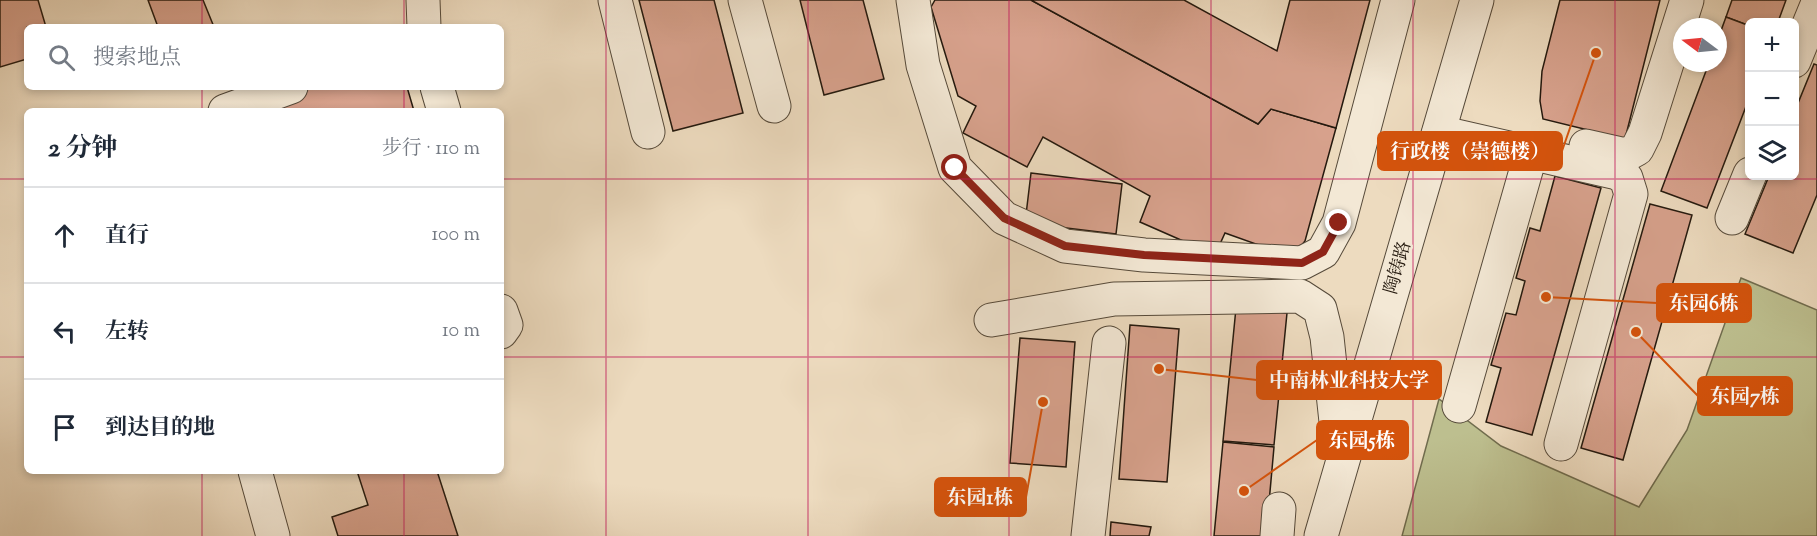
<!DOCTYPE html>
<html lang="zh">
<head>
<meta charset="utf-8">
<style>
	body { margin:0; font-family:"Sorts Mill Goudy","Noto Serif SC",serif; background:#f6f6f7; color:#1f2937 }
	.controls { position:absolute; right:18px; top:18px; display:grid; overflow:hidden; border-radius:9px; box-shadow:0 3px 9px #0003 }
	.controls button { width:54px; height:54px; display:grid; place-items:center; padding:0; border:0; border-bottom:2px solid #e0e1e3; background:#fff; color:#1f2937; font:30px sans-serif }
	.compass { position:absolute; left:1673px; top:18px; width:54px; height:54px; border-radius:50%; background:#fff; box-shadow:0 3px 9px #0003; rotate:286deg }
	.stop { position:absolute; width:18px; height:18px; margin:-14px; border:4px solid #8f2418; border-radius:50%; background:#fff }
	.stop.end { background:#8f2418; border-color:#fff; box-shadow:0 2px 6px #0008 }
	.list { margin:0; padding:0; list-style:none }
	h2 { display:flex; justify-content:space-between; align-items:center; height:78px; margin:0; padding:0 24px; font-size:26px }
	h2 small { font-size:20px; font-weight:400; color:#747a83 }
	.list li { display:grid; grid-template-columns:39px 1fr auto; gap:18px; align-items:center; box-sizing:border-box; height:96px; padding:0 24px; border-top:2px solid #e0e1e3 }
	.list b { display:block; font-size:22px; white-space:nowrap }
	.list em { font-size:20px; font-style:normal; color:#747a83 }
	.icon { flex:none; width:33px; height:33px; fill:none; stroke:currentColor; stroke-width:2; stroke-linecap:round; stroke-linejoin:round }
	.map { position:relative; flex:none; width:1817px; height:536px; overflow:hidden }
	.search { position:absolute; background:#fff; box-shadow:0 3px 9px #0003; left:24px; top:24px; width:480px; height:66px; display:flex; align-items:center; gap:15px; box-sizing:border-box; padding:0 21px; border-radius:9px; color:#747a83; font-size:22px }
	.panel { position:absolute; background:#fff; box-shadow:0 3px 9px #0003; left:24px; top:108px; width:480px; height:366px; border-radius:9px }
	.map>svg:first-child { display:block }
	.green { fill:#bdbf8f; stroke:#706c4e; stroke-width:1.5 }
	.building { fill:#d7a18c; stroke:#24190e; stroke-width:1.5 }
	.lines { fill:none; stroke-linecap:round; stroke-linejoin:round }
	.minor-casing { stroke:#564a3a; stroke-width:35 }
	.minor { stroke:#f3e8d5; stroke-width:33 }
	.route { stroke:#8f2418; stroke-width:8 }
	.grid { fill:none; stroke:#c2185b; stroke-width:1.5; stroke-opacity:0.55 }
	.labels { text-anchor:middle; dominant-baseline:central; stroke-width:5; stroke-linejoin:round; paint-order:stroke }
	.street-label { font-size:18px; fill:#24190e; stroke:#f3e8d5 }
	.leader { fill:none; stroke:#d4530c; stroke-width:2 }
	.callout-dot { fill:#d4530c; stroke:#f3e8d5; stroke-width:2 }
	.callout { fill:#d4530c; stroke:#d4530c; stroke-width:2 }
	.callout-label { font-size:20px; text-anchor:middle; font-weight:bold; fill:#fff }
</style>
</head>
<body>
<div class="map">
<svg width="1817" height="536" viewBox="0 0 1817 536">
	<rect width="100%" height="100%" fill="#eddbbf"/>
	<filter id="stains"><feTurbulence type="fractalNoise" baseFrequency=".00333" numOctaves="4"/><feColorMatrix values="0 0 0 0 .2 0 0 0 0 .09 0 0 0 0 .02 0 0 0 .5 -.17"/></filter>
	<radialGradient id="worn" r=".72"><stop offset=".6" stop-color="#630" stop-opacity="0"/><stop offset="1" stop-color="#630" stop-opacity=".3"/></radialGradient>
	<polygon class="green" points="1741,278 1817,310 1817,536 1402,536 1439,399 1501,446 1639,507 1687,430"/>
	<g class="building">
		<polygon points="0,0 38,0 46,27 27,27 27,59 0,67"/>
		<polygon points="148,0 203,0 214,27 158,27"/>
		<polygon points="639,0 714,0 743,113 673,131"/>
		<polygon points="800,0 863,0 884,79 824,95"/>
		<polygon points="935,0 1031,0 1258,124 1271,109 1336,128 1305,241 1298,250 1281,253 1225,233 1215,255 1140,222 1150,196 1043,137 1027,167 963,133 976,106 958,96 931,7"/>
		<polygon points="1031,0 1184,0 1277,51 1290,0 1370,0 1336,128 1271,109 1258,124"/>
		<polygon points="1560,0 1660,0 1625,139 1543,119 1540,101 1542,71"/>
		<polygon points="1732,0 1786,0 1778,22 1750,22 1750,26 1726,17"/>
		<polygon points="1726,17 1750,26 1750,96 1707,208 1661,191 1709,63 1718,63 1718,39"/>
		<polygon points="1814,64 1817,65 1817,195 1793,253 1745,234 1769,176 1794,176 1794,113"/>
		<polygon points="304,87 407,87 414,111 278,111 274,96"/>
		<polygon points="1031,173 1122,184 1116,234 1025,223"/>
		<polygon points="1555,176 1601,188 1532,435 1486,422 1501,368 1491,365 1506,313 1516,315 1525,281 1516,278 1530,228 1540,231"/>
		<polygon points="1650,204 1692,215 1623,460 1581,448"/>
		<polygon points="1236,308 1287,313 1274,445 1223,441"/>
		<polygon points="1130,325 1179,329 1167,482 1119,479"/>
		<polygon points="1020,338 1075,342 1066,467 1010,463"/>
		<polygon points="1223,442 1274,447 1266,536 1214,536"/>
		<polygon points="357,471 437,471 458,536 338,536 332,517 368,505"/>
		<polygon points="1111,522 1151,527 1149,536 1110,536"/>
	</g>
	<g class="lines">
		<defs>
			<g id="minor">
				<polyline points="423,0 424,27"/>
				<polyline points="615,0 648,132"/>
				<polyline points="745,0 774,106"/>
				<polyline points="913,0 923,65 955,168 1004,218 1065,246 1144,255 1302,263 1323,252 1339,223 1398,0"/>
				<polyline points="1794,61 1817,5"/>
				<polyline points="437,87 444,111"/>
				<polyline points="225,111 291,87"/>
				<polyline points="1439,132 1617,173 1626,178 1631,194 1561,444"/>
				<polyline points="1586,146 1626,155 1637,149 1645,133 1687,0"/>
				<polyline points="1732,218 1750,174"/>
				<polyline points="501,311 506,325 501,332"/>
				<polyline points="991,320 1114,299 1300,296 1320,309 1327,337 1339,450"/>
				<polyline points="1459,406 1531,153"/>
				<polyline points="255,471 273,536"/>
				<polyline points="1088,536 1109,343"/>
				<polyline points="1277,536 1279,509"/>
				<polyline points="1321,536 1477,0"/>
			</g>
		</defs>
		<use href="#minor" class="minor-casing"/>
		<use href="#minor" class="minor"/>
	</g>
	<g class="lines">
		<polyline class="route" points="955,168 1004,218 1065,246 1144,255 1302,263 1323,252 1339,223"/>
	</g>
	<path class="grid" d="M202 0V27M404 0V27M606 0V536M808 0V536M1009 0V536M1211 0V536M1413 0V536M1615 0V536M202 87V111M404 87V111M0 179H27M501 179H1817M0 357H27M501 357H1817M202 471V536M404 471V536"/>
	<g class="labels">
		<g class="street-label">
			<text transform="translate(1399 268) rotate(-74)">陶铸路</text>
		</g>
	</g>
	<path class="leader" d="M1596 53L1562 151M1546 297L1657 303M1159 369L1257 380M1636 332L1698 396M1244 491L1317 440M1043 402L1026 497"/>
	<g class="callout-dot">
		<circle cx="1596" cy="53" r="6"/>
		<circle cx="1546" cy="297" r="6"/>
		<circle cx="1159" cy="369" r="6"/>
		<circle cx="1636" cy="332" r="6"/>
		<circle cx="1244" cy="491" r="6"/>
		<circle cx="1043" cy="402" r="6"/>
	</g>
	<g class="callout">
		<rect x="1378" y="132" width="184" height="38" rx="6"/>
		<rect x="1657" y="284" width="94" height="38" rx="6"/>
		<rect x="1257" y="361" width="184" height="38" rx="6"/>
		<rect x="1698" y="377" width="94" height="38" rx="6"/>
		<rect x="1317" y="421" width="91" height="38" rx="6"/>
		<rect x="935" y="478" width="91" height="38" rx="6"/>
	</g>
	<g class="callout-label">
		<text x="1470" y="158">行政楼（崇德楼）</text>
		<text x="1704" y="310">东园6栋</text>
		<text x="1349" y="387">中南林业科技大学</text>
		<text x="1745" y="403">东园7栋</text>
		<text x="1362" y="447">东园5栋</text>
		<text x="980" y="504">东园1栋</text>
	</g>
	<rect width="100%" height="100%" filter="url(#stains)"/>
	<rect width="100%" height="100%" fill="url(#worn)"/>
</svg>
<div class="controls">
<button>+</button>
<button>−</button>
<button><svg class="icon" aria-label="layers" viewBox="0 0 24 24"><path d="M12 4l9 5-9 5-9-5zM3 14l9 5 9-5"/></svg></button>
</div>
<svg class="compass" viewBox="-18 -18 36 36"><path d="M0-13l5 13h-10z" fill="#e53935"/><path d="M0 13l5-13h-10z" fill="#747a83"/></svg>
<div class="stop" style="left:955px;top:168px"></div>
<div class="stop end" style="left:1339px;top:223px"></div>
<div class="search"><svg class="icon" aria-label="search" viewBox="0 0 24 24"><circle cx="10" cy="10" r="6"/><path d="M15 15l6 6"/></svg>搜索地点</div>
<section class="panel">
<h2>2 分钟<small>步行 · 110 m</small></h2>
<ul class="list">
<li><svg class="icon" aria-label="ahead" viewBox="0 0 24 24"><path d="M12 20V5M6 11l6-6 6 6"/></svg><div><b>直行</b></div><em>100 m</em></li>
<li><svg class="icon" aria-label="left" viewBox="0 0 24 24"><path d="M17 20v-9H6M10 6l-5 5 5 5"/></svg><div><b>左转</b></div><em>10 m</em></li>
<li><svg class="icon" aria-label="arrive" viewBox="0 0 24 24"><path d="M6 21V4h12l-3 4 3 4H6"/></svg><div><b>到达目的地</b></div></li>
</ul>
</section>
</div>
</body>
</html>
